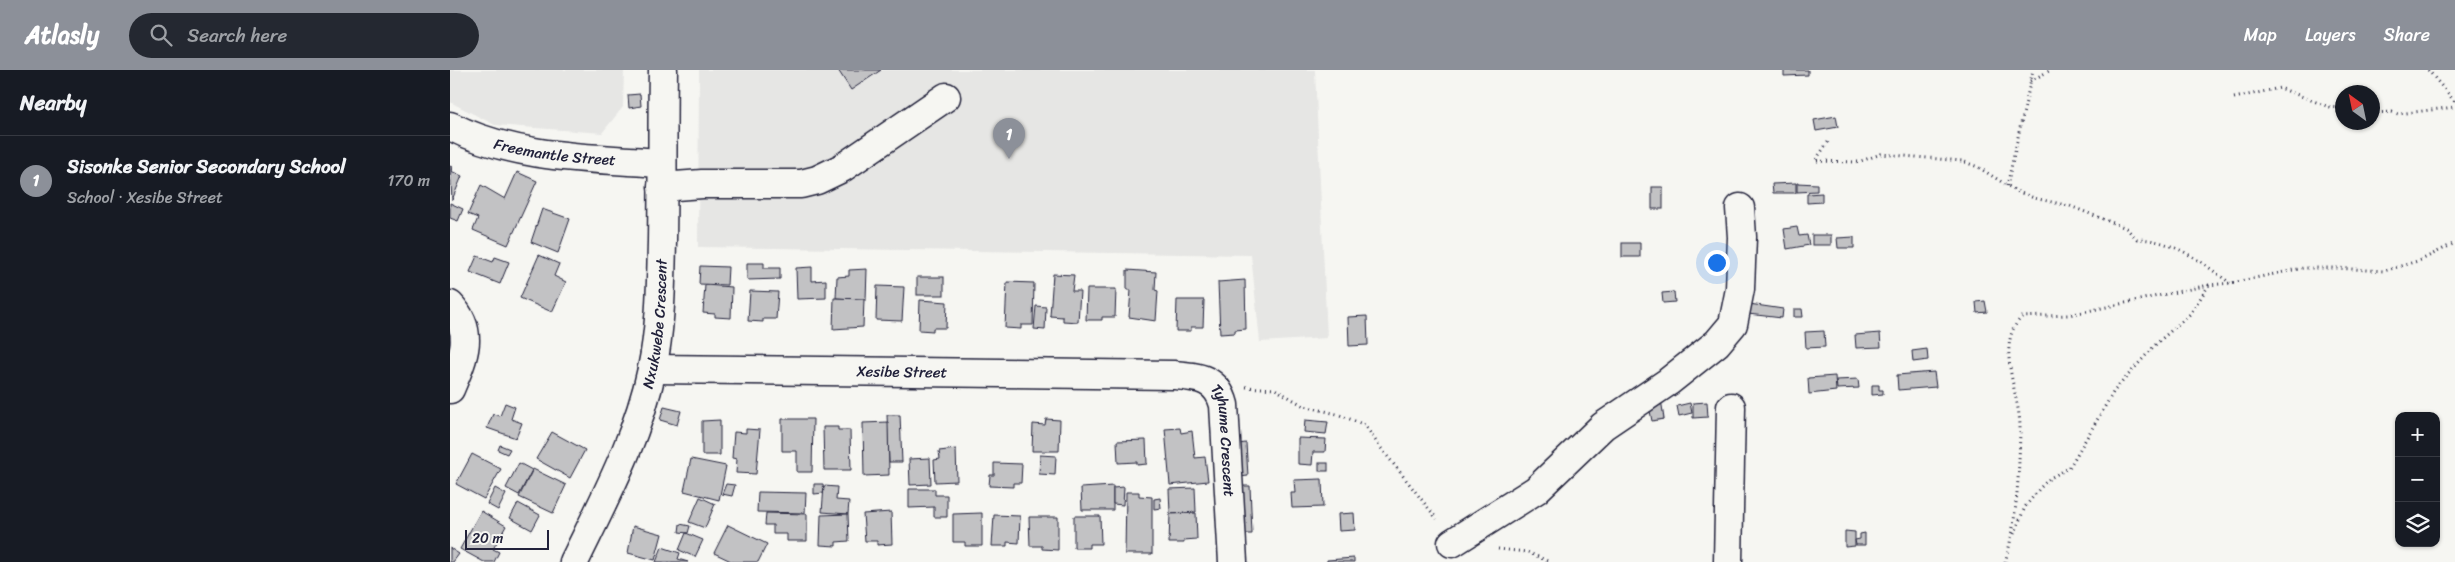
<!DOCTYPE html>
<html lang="en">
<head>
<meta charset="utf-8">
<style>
	body { margin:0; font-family:Sriracha,sans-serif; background:#242831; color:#f1f3f6 }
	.controls { position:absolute; right:15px; bottom:15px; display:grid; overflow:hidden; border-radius:10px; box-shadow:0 1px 4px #0004 }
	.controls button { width:45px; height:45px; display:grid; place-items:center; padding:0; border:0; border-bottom:1px solid #363941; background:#171b24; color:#f1f3f6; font:25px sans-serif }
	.compass { position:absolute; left:1885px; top:15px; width:45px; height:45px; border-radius:50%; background:#171b24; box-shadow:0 1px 4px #0004; rotate:327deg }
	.scale { position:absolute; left:15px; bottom:12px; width:84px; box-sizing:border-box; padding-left:5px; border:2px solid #22223b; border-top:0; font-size:14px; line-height:18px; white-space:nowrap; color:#22223b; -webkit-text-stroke:4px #f6f6f2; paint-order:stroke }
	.you { position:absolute; left:1266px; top:192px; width:18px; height:18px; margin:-12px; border:4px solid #fff; border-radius:50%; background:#1a73e8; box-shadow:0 0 0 8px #1a73e833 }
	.badge { display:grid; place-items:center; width:32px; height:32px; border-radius:50%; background:#8c9099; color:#fff; font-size:16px; font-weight:700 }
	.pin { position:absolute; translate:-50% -41px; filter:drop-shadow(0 1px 2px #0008) }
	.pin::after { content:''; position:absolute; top:26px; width:18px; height:15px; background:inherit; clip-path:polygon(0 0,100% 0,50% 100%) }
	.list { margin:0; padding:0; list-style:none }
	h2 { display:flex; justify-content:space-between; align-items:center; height:65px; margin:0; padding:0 20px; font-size:21px }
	h2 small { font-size:16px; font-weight:400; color:#9ea1a6 }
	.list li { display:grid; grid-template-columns:32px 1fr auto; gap:15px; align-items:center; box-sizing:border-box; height:90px; padding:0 20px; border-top:1px solid #363941 }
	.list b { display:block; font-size:19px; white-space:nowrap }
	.list p { margin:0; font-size:16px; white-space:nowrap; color:#9ea1a6 }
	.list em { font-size:16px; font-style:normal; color:#9ea1a6 }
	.icon { flex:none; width:28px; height:28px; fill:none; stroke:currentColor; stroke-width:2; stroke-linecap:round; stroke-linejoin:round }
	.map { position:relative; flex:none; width:2005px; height:492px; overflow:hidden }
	header { display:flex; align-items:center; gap:30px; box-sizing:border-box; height:70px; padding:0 25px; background:#8c9099; color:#fff }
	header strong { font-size:24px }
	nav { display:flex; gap:28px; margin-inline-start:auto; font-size:18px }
	.search { width:350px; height:45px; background:#242831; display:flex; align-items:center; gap:12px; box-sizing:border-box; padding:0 18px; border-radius:28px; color:#9ea1a6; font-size:19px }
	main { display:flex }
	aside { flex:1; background:#171b24 }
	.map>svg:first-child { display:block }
	.built { fill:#e6e6e4 }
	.building { fill:#c2c2c4; stroke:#22223b }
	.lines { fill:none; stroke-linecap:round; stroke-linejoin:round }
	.minor-casing { stroke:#22223b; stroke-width:31 }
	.path { stroke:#22223b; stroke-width:3; stroke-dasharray:1 4; stroke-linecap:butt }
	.minor { stroke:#f6f6f2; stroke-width:28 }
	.labels { text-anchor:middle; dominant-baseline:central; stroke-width:4.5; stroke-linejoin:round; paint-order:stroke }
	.street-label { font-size:15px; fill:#22223b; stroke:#f6f6f2 }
</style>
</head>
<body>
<header>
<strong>Atlasly</strong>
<div class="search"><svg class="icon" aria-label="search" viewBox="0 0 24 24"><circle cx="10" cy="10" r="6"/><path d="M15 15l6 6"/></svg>Search here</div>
<nav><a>Map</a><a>Layers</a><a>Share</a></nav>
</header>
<main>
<aside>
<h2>Nearby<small></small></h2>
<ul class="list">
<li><span class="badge">1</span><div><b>Sisonke Senior Secondary School</b><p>School · Xesibe Street</p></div><em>170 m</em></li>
</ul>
</aside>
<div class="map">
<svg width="2005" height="492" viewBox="0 0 2005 492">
	<rect width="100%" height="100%" fill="#f6f6f2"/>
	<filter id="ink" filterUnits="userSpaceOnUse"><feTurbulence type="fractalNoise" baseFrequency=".02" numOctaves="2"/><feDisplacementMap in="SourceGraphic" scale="10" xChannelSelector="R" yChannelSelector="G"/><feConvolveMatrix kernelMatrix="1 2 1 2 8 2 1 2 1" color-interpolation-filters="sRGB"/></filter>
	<g filter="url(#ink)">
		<g class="built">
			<polygon points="0,0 174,0 173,37 152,63 45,55 0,32"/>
			<polygon points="249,0 865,0 877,268 810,272 801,185 248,177"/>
		</g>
		<g class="building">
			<polygon points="388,0 431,0 401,20"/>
			<polygon points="1334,0 1358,0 1358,5 1334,6"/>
			<polygon points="190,24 191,36 179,38 178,25"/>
			<polygon points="1386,46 1388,57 1366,61 1364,50"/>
			<polygon points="0,96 2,97 1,101 12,106 2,130"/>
			<polygon points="67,102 87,111 58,175 23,160 28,148 18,144 31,115 55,129"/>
			<polygon points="1346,113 1346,123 1323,123 1322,114"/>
			<polygon points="1347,113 1367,114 1367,121 1347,122"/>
			<rect x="1202" y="117" width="11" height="22"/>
			<polygon points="1372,123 1372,132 1357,133 1357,124"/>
			<polygon points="0,133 13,139 8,151 0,148"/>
			<polygon points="92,139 120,149 108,183 81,172"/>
			<polygon points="1347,157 1349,166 1357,165 1359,175 1337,179 1334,159"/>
			<rect x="1362" y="165" width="19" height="10"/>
			<polygon points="1404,167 1404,178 1388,178 1387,168"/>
			<rect x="1172" y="173" width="18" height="14"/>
			<polygon points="89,185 109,194 104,206 116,212 102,242 70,228"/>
			<polygon points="27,186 43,192 45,187 59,192 50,214 20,202"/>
			<polygon points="297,193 314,193 314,198 330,198 330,209 297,210"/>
			<polygon points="250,196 278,197 277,215 249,214"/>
			<polygon points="362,197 362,211 376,210 376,228 347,229 346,198"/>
			<polygon points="417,199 416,230 386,228 387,207 399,206 399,200"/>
			<polygon points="677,200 706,202 705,220 708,221 706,251 679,247 681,220 677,220"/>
			<polygon points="603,204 624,205 622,221 630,221 628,252 613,251 613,247 600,246"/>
			<rect x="467" y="207" width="27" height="18"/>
			<polygon points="795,210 796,259 785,260 785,263 770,264 768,212"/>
			<polygon points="557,212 584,213 583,255 571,255 571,259 555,258"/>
			<polygon points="255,215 282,217 281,248 265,247 265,244 253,243"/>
			<polygon points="427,216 454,217 452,251 426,250"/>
			<polygon points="637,219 666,219 665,247 652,247 652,250 636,250"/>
			<polygon points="300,221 328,222 326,249 313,249 313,252 298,251"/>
			<polygon points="1224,222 1225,232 1213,233 1212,223"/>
			<polygon points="384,228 414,229 413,257 383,259"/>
			<polygon points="470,230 497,232 496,258 483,258 483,261 469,260"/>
			<polygon points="727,230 754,230 753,257 741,257 741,261 726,261"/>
			<polygon points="1535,231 1537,242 1527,243 1526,232"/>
			<polygon points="1299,234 1333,239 1332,248 1298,244"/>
			<polygon points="586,236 596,237 595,260 584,259"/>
			<polygon points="1344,239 1352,239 1353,247 1344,247"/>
			<polygon points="917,246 918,275 899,276 898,247"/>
			<polygon points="1374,261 1375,277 1356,278 1355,262"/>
			<polygon points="1430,263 1431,277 1406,278 1405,265"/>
			<polygon points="1477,279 1478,290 1463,292 1462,281"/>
			<polygon points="1484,302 1486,317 1448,320 1447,305"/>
			<polygon points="1385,306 1386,321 1359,324 1358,308"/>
			<polygon points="1408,309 1409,318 1387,319 1386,310"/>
			<polygon points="1422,315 1429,315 1429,320 1433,320 1433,324 1422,325"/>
			<polygon points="1211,329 1214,349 1202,351 1198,331"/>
			<polygon points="1257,332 1258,347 1243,348 1243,333"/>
			<polygon points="55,333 65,337 61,349 72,353 66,368 37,358 43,344 50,346"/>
			<polygon points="1240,333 1242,343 1229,346 1227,336"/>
			<polygon points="214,337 231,341 227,355 210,350"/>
			<polygon points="437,345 450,345 452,392 439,392"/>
			<polygon points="332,349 363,349 362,402 347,402 347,381 332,381"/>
			<polygon points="596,349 610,350 609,381 582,381 583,354 595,355"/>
			<polygon points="270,350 270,385 252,385 252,351"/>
			<polygon points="855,350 878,352 876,364 854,362"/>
			<polygon points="438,352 439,405 414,406 413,353"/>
			<polygon points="373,357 388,357 388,360 400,360 401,400 374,400"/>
			<polygon points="730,358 731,363 742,361 745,388 755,387 758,411 720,415 715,359"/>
			<polygon points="296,359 310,360 306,404 286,403 287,389 282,388 284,362 296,363"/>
			<polygon points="102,362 135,380 120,408 86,389"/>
			<polygon points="848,368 876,369 875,382 863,382 862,395 848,394"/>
			<polygon points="696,370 697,394 687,395 687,392 668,393 667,371"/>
			<polygon points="796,373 798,406 789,407 787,374"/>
			<polygon points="50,375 60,379 57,384 48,380"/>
			<polygon points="506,379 507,411 485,412 484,390 490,389 489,381"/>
			<polygon points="22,384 51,399 34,429 6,414"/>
			<polygon points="590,385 606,386 605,405 589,404"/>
			<polygon points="480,388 481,414 460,415 459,389"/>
			<polygon points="241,389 276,396 269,430 234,421"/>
			<polygon points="69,393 82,400 69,425 56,418"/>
			<polygon points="544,393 572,394 571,413 563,413 563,417 539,416 540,405 544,405"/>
			<rect x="869" y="393" width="9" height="8"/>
			<polygon points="83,399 116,415 103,443 69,427"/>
			<polygon points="872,409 873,437 842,438 841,423 845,423 844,410"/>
			<polygon points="276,414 285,415 282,426 272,424"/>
			<polygon points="364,414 373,414 374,423 364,424"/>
			<polygon points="374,416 387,417 386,430 399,431 398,444 372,442"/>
			<polygon points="663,416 663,440 632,440 631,418"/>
			<polygon points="789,416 800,416 802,464 791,464"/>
			<polygon points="674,417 673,435 663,434 663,418"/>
			<polygon points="45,418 56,424 48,440 37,434"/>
			<polygon points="745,418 746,442 720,444 719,419"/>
			<polygon points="459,419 485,419 485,425 497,425 497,447 484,447 484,437 459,438"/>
			<polygon points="308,422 356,423 355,443 307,442"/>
			<polygon points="676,422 689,422 689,426 702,427 702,484 675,484"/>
			<polygon points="250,427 265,434 255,458 239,452"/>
			<polygon points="710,428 711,438 704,439 704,429"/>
			<polygon points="68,433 90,445 82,460 60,448"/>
			<polygon points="31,441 56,456 43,479 49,482 44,492 34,492 10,479"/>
			<polygon points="441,442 442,474 427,475 427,471 415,471 413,444"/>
			<polygon points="316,443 357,444 357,471 337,471 337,464 323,464 323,455 315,455"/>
			<polygon points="532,443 532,476 515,476 515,472 503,472 503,444"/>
			<polygon points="746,443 747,469 734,470 734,473 719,473 720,444"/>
			<polygon points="904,443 905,460 889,461 888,444"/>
			<polygon points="398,444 399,471 386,472 386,476 370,475 371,445"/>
			<polygon points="544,445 570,446 569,473 557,472 557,476 542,476"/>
			<polygon points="624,446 650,446 651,474 639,474 639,478 624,478"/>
			<polygon points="579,447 608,447 608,480 592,479 592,476 580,476"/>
			<polygon points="230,454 240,456 238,463 229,462"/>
			<polygon points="278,455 317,474 308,492 283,492 264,483"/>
			<polygon points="183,456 212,464 205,490 178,483"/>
			<polygon points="1395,461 1405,462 1405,476 1395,477"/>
			<polygon points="236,463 253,470 245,487 229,480"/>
			<polygon points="1415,463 1415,475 1406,475 1405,470 1410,469 1410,464"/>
			<polygon points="212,477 230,483 228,489 238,492 206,492"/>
			<polygon points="0,478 9,484 3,492 0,492"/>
			<polygon points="904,488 904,492 877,492 877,490"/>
		</g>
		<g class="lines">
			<defs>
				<g id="minor">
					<path id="s1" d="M0 56C65 89 141 88 212 93"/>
					<polyline points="212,117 252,114 351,114 367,110 392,98 496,27"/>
					<path d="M0 235C26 262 13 289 0 319"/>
					<path id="s2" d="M202 299 724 305C748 307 767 308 774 335L783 492"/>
					<polyline points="1002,473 1086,420 1153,356 1218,312 1267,273 1283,254 1290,219 1292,167 1290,138"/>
					<path id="s3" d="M124 492C154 430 188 367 202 299 211 257 211 213 212 171 213 114 212 57 213 0"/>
					<polyline points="1278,492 1281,337"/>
				</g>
			</defs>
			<use href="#minor" class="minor-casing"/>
			<g class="path">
				<polyline points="1978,0 2005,32"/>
				<polyline points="1580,11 1601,0"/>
				<polyline points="1784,28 1830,18 1879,37 1892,38"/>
				<polyline points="1922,43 1942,42 1948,44 2005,37"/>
				<path d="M1378 72 1365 91 1408 92 1431 84 1512 91 1528 97 1566 121 1584 128 1620 136 1676 158 1687 169C1725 170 1751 192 1780 213"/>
				<polyline points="1557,116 1583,0"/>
				<polyline points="796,317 825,319 854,336 887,344 915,355 927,373 987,449"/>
				<polyline points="1564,464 1575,437 1590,418 1600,408 1619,398 1664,321 1707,273 1740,244 1759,215"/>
				<polyline points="1048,479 1077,482 1100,492"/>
				<path d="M1555 492C1567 454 1569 401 1570 360 1571 325 1543 275 1572 247L1619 245 1759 215 1781 213 1853 198H1886L1934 201 1971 190 2005 173"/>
			</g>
			<use href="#minor" class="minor"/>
		</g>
	</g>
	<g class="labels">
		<g class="street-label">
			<text stroke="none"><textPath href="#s1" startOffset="109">Freemantle Street</textPath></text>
			<text stroke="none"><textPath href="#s3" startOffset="254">Nxukwebe Crescent</textPath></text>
			<text stroke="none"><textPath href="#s2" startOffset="250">Xesibe Street</textPath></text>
			<text stroke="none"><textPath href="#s2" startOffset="621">Tyhume Crescent</textPath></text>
		</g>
	</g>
</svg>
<div class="controls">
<button>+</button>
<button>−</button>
<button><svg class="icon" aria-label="layers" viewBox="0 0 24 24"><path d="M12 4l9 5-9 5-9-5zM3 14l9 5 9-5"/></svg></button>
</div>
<svg class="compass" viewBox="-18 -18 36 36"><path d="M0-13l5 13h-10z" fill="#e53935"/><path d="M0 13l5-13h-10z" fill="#9ea1a6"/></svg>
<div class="scale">20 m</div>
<div class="you"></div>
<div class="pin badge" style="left:559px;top:89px">1</div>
</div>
</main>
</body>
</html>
